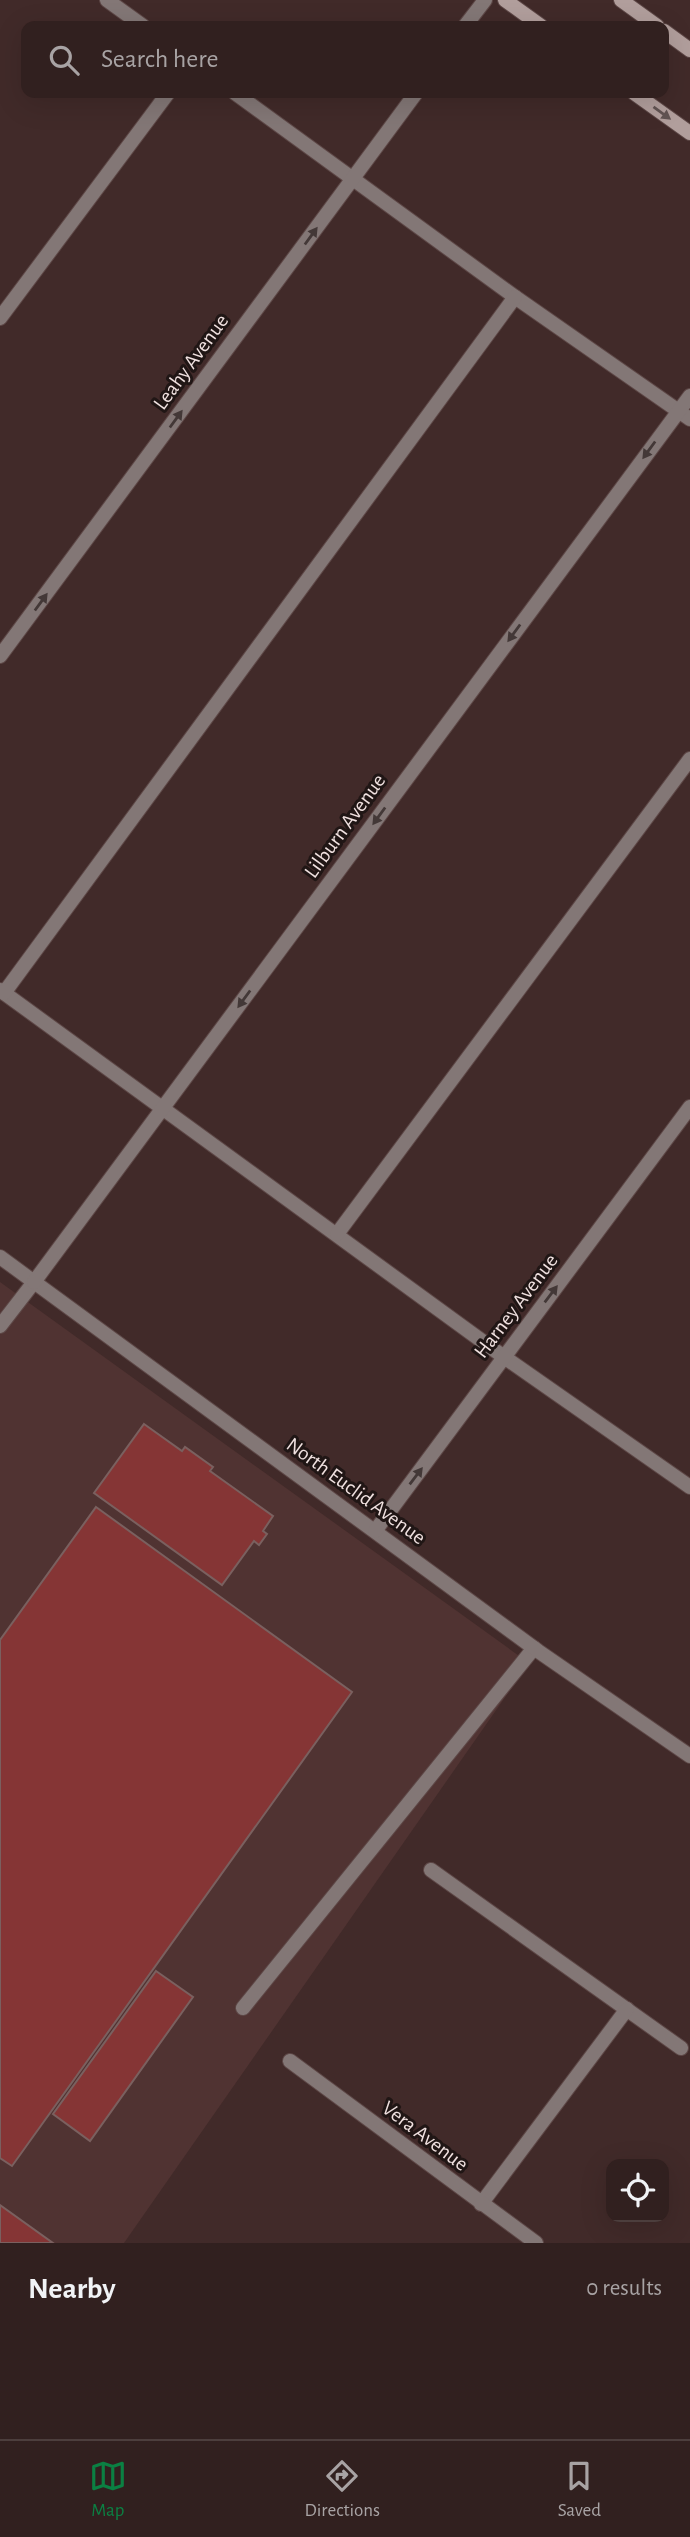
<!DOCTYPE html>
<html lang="en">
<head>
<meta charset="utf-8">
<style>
	body { margin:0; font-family:"Alegreya Sans",sans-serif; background:#3d2d2c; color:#f1f3f6 }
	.controls { position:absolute; right:21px; bottom:21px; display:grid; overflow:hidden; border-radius:14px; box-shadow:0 7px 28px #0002 }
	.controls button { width:63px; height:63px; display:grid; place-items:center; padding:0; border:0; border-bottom:2px solid #4c3e3d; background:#31201f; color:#f1f3f6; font:35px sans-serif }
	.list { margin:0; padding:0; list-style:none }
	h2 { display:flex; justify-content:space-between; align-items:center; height:91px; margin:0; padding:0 28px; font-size:30px }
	h2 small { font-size:23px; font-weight:400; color:#a8a3a4 }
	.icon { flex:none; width:38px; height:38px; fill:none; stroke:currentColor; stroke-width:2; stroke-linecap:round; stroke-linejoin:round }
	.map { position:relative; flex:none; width:690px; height:2243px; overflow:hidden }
	.search { position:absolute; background:#31201f; box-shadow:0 7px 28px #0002; left:21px; right:21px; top:21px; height:77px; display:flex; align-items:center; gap:18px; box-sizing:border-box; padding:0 24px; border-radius:14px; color:#a8a3a4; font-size:26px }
	.sheet { height:196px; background:#31201f }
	nav { display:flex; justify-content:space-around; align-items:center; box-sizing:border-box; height:98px; border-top:2px solid #4c3e3d; background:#31201f; font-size:19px; color:#a8a3a4 }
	nav a { display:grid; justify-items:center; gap:4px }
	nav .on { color:#0b8043 }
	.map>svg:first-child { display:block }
	.built { fill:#503332 }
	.building { fill:#853535; stroke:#7a605f; stroke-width:2 }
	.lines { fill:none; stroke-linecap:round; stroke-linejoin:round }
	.service-casing { stroke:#5d4746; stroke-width:16 }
	.minor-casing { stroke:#5d4746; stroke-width:16 }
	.secondary-casing { stroke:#5d4746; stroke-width:16 }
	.service { stroke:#837776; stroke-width:14 }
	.minor { stroke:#837776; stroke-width:14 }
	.secondary { stroke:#b19e9c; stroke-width:14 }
	.oneway { fill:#615352 }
	.oneway2 { fill:#433837 }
	.labels { text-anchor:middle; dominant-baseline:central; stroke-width:6; stroke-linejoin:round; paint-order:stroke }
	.street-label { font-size:21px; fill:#f0e1e0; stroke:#201615 }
</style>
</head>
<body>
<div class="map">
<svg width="690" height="2243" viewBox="0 0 690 2243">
	<rect width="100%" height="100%" fill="#412a29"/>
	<polygon class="built" points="0,1282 529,1663 124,2243 0,2243"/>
	<g class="building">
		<polygon points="144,1424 182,1451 185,1447 213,1467 210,1471 273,1516 263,1531 267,1534 259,1545 254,1541 222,1585 94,1493"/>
		<polygon points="96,1507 352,1692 12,2166 0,2158 0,1640"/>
		<polygon points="156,1971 193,1997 90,2141 53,2114"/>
		<polygon points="0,2205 53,2243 0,2243"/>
	</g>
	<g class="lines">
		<defs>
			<g id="service">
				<polyline points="107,0 143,26"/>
				<polyline points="235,93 515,297 690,419"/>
				<polyline points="0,318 168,93"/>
				<polyline points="0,990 504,1357 690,1487"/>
				<polyline points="4,993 515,297"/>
				<polyline points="337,1234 690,759"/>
				<polyline points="0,1326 34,1282"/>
				<polyline points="431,1870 681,2048"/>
				<polyline points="243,2008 534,1648"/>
				<polyline points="481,2204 627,2009"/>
			</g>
			<g id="minor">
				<polyline points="465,26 485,0"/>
				<polyline points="0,656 416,93"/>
				<polyline points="0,1257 538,1651 690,1756"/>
				<polyline points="34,1282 690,396"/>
				<polyline points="375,1531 690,1107"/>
				<polyline points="290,2061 536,2243"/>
			</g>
			<g id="secondary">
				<polyline points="505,0 541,26"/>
				<polyline points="621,0 657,26"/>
				<polyline points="664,31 690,50"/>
				<polyline points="634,93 690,133"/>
			</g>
		</defs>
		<use href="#service" class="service-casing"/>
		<use href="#minor" class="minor-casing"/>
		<use href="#secondary" class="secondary-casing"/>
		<use href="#service" class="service"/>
		<use href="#minor" class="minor"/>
		<use href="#secondary" class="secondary"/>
	</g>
	<defs><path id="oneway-solid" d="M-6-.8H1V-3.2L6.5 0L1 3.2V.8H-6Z" transform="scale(1.75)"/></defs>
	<use class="oneway" href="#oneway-solid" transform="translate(662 113) rotate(36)"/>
	<g class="oneway2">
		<use href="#oneway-solid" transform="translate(311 236) rotate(-54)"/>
		<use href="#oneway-solid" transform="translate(176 419) rotate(-54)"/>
		<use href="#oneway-solid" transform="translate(649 450) rotate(126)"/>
		<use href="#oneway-solid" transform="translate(41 602) rotate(-54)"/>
		<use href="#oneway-solid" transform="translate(514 633) rotate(126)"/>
		<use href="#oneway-solid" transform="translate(379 816) rotate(126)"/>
		<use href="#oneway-solid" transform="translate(244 999) rotate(126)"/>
		<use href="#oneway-solid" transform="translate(551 1294) rotate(-53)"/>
		<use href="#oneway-solid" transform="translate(416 1476) rotate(-53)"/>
	</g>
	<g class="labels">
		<g class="street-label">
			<text transform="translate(191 362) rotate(-54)">Leahy Avenue</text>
			<text transform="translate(345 826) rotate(-54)">Lilburn Avenue</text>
			<text transform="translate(516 1306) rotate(-53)">Harney Avenue</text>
			<text transform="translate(356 1491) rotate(36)">North Euclid Avenue</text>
			<text transform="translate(425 2136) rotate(37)">Vera Avenue</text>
		</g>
	</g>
</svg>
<div class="controls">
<button><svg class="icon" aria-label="locate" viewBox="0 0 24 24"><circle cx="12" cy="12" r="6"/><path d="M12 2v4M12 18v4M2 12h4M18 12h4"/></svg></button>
</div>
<div class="search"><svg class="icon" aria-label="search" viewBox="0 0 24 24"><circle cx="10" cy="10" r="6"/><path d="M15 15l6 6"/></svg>Search here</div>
</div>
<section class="sheet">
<h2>Nearby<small>0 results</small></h2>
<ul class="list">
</ul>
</section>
<nav>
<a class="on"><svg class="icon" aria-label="map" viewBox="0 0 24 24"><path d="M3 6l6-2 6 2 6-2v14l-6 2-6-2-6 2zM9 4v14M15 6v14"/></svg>Map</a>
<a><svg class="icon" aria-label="directions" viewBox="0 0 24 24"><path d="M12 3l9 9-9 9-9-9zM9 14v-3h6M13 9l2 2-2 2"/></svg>Directions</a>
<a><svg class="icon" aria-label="saved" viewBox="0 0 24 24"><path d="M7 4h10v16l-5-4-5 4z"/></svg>Saved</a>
</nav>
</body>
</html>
